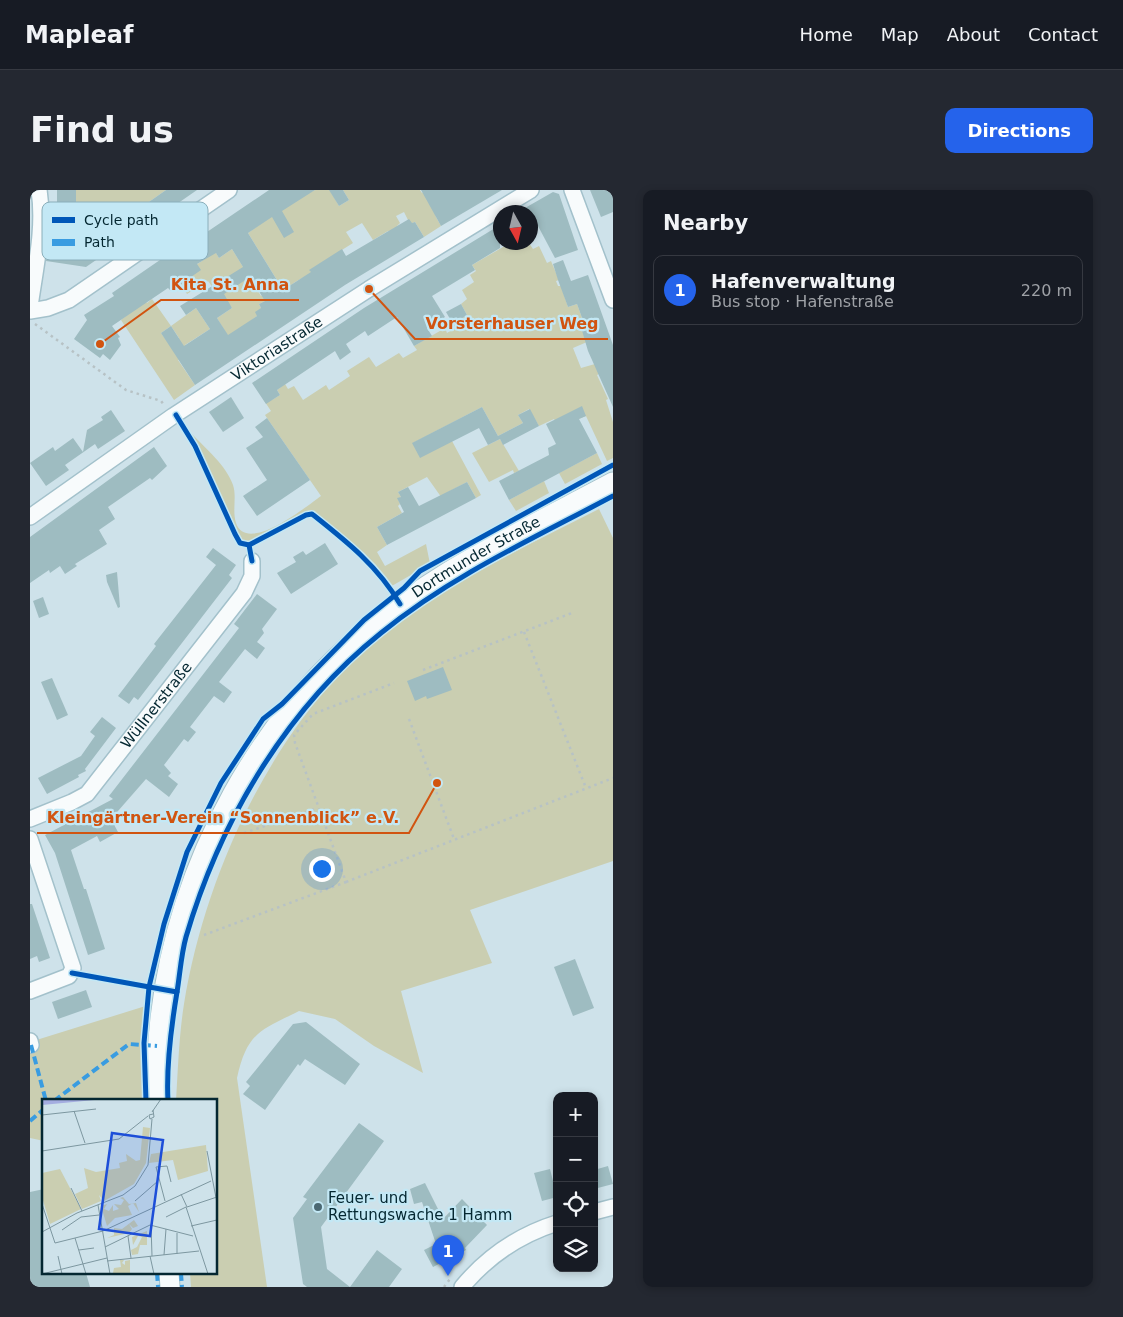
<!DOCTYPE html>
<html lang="en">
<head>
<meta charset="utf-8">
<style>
	body { margin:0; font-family:"DejaVu Sans",sans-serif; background:#242831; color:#f1f3f6 }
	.controls { position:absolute; right:15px; bottom:15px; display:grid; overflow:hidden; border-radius:10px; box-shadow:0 2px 8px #0003 }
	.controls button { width:45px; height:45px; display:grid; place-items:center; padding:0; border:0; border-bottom:1px solid #363941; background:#171b24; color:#f1f3f6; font:25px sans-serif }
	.compass { position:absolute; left:463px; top:15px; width:45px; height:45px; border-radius:50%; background:#171b24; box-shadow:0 2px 8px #0003; rotate:172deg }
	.you { position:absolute; left:291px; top:678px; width:18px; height:18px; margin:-12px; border:4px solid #fff; border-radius:50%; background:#1a73e8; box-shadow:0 0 0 8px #1a73e833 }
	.badge { display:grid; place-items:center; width:32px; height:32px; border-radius:50%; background:#2563eb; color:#fff; font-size:16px; font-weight:700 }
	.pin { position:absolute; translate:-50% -41px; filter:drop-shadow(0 1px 2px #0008) }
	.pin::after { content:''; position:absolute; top:26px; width:18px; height:15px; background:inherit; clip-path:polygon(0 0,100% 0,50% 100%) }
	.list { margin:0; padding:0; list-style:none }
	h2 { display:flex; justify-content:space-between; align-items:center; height:65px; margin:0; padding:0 20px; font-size:21px }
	h2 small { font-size:16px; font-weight:400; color:#9ea1a6 }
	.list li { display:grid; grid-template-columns:32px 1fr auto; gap:15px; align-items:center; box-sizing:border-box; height:70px; margin:0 10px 10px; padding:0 10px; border:1px solid #363941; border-radius:10px }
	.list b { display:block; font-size:19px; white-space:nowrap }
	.list p { margin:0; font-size:16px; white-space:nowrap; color:#9ea1a6 }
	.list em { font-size:16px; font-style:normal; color:#9ea1a6 }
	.icon { flex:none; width:28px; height:28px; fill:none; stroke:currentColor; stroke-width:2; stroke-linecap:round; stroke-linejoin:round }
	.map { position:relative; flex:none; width:583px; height:1097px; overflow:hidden; border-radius:10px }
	header { display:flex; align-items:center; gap:30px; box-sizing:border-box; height:70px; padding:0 25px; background:#171b24; border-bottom:1px solid #363941 }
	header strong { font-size:24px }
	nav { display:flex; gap:28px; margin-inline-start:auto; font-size:18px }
	.intro { display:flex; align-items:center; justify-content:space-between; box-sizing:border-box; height:120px; padding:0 30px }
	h1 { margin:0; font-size:35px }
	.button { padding:12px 22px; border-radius:10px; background:#2563eb; color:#fff; font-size:18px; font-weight:700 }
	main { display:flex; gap:30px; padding:0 30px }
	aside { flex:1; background:#171b24; border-radius:10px; box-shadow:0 2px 8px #0003 }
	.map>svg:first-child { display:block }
	.green { fill:#caceb1; fill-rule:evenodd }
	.building { fill:#9ebcc1; fill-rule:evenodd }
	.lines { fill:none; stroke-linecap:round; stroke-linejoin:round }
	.minor-casing { stroke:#a3c1cb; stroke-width:18 }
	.major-casing { stroke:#a3c1cb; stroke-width:21 }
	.path { stroke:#b7c2c5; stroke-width:2.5; stroke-dasharray:2.5 4; stroke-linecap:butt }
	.minor { stroke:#f8fbfc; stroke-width:15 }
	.major { stroke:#f8fbfc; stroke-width:19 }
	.quiet { stroke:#399ce1; stroke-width:4; stroke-dasharray:8 4; stroke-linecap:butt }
	.cycleway-casing { stroke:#c3e8f5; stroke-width:8 }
	.cycleway { stroke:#0057b8; stroke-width:5 }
	.poi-dot { fill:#4b6872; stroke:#c3e8f5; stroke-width:2 }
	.labels { text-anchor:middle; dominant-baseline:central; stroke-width:4.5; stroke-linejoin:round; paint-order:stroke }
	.street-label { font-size:15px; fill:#042731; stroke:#c3e8f5 }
	.poi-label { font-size:15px; fill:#042731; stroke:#c3e8f5; text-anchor:start }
	.inset-road { fill:none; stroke:#7d97a0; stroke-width:1 }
	.view { fill:#1d4ed8; fill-opacity:0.15; stroke:#1d4ed8; stroke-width:2.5 }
	.inset-edge { fill:none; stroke:#042731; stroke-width:2.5 }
	.key { fill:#c3e8f5; stroke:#8aaeba; stroke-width:1 }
	.key-label { font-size:14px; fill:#042731 }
	.leader { fill:none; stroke:#d15410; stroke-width:2 }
	.callout-dot { fill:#d15410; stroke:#c3e8f5; stroke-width:2 }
	.callout-label { font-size:16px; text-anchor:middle; font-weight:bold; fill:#d15410; stroke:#c3e8f5; stroke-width:4.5; stroke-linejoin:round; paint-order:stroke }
</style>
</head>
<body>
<header>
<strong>Mapleaf</strong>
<nav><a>Home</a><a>Map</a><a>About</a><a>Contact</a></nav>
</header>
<div class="intro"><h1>Find us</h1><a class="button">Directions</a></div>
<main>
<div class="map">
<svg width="583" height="1097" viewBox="0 0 583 1097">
	<rect width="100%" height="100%" fill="#cee2ea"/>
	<g class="green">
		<polygon points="46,0 136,0 56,56 42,54 46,32"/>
		<path d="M285 0H300L309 16 319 10 313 0H390L392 3 398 0 406 27 411 36 394 47 385 32 380 34 374 22 366 26 370 33 367 36 370 41H358L343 50 332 33 316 42 323 53 280 80 283 85C263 88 252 104 239 118L235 111 229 114 231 118 227 126 199 148 187 128 202 118C195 107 185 102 178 91L157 104 146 88 172 71 184 59 189 68 202 59 231 106 250 95 218 43 263 10 265 13 264 10Z"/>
		<path d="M480 53H499L503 59 509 56 517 73 521 71 529 90 526 91 528 96H531L538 117 547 114 555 136 557 152 543 158 551 178 565 174 569 184 567 185 578 209 576 210 583 232V268L577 271 556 226 529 237 524 229 509 236 499 219 488 225 493 233 468 246 452 217 383 253 422 251 451 305 446 308 437 292 418 302 414 311 397 287 368 302 371 307 368 309 370 314 368 316 372 323 347 337 357 355 347 362 355 376 396 354 400 374 360 397 335 367 282 324 276 325 224 353 219 355 210 353 159 246 162 244C176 259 196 275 203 295 207 307 202 320 206 333 217 365 277 316 291 306L237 228 235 225 241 221 233 209 242 210 250 205 247 200 255 194 258 199 264 196 273 210 296 195 299 200 320 186 317 181 339 167 346 177 369 163 373 168 387 160 384 156 415 138 417 143 425 138 423 134 437 125 431 114 437 109 432 100 444 92 440 85 446 81 442 75Z"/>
		<path d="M122 109 141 136 166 118 180 139 155 155 159 162 148 170 165 195 144 210 91 130 115 111 117 113ZM141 136 149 148 139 154 131 143Z"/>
		<polygon points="470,249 489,281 484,283 483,280 459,292 442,263"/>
		<polygon points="567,263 572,274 535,294 529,283"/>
		<polygon points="514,291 519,303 486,321 479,310"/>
		<path d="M569 319 583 348V671L440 720 462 773 371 801 393 883 344 856 305 829 269 821C231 840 217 842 207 888L237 1097H161L160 1083H186V911H146C148 879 149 845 154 814 177 673 253 514 372 429 434 385 502 353 569 319Z"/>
		<polygon points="122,814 119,911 14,911 14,951 0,948 0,852"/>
	</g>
	<g class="building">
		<polygon points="27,0 46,0 46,32 42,51 56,56 136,0 167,0 56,77 16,71 19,50 23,51 27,31"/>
		<path d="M239 0H285L252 21 264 42 254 48 242 27 218 43 253 100 281 82 279 80 312 59 316 66 379 29 382 33 385 32 394 47 315 95 165 195 131 143 141 136 154 156 180 139 166 118 156 125 150 116 213 77 202 59 189 68 186 63 167 74 171 80 141 101 138 98 82 136 90 147 88 148 91 155 80 170 73 164 70 168 44 149 57 130 54 125 84 106 82 103 159 50 160 51 173 42 174 44ZM220 87 235 111 229 114 231 118 225 122 227 126 198 145 187 128 202 118 194 104Z"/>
		<polygon points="299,0 313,0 319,10 309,16"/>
		<polygon points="391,0 472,0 411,36"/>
		<polygon points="560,0 583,0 583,22 571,27"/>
		<polygon points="523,2 529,4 548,60 525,68 508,36 500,40 500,22 488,22"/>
		<polygon points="470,35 470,58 442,75 445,80 402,106 415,127 397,138 402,146 384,156 367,127 338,146 335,141 316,154 321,162 310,170 305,161 247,200 250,205 236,214 222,193 334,118"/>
		<polygon points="533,70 541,91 558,85 583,155 583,217 558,161 551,137 555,136 547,114 538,117 528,90 523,74"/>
		<polygon points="431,114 437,125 423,134 416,122"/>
		<polygon points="201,207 214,228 193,242 179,222"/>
		<polygon points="552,216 556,226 549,229 567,263 479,310 469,291 519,265 518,258 526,254 516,234"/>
		<polygon points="452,217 468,246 493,233 488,225 500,219 509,236 473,255 470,249 458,255 449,238 390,268 382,253"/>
		<polygon points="81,220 95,241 68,259 65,254 35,275 39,280 16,296 0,273 23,257 25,261 43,248 53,262 57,240 73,230 71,227"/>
		<polygon points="237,228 280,290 227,326 213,306 237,290 216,258 233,247 225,237"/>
		<polygon points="124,257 137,276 122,290 120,288 78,317 85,329 69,340 77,354 45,374 47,376 35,384 30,376 20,383 19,380 0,393 0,347"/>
		<polygon points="437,292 446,308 357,355 347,337 374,322 367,308 371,307 368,302 378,297 389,316"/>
		<polygon points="295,353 308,374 261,404 247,383 266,372 263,367 273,361 276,365"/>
		<polygon points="183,358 206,375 199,385 202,388 108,510 104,507 99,514 88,506 126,456 124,454 186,375 176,367"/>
		<polygon points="87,382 90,417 88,418 77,392 76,385"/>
		<polygon points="227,404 247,419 232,439 234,443 227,452 235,458 227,469 215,459 189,492 202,502 194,513 184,506 160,537 166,542 158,552 154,549 134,575 141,583 138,586 148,594 139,607 116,589 81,629 88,642 70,652 67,646 41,660 54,699 56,699 75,759 58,765 25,663 15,645 83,609 79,606 209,438 204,434"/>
		<polygon points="13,407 19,424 9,428 3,411"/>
		<polygon points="413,477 422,500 397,509 396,506 385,511 377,491"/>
		<polygon points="22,488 38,525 27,530 11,492"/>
		<polygon points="72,527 86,538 55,579 56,581 48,585 49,587 17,604 8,588 51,566 65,546 60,542"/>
		<polygon points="0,714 2,714 20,768 9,772 7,766 0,769"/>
		<polygon points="545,769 564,818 543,826 524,777"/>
		<polygon points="56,800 62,817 28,829 22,812"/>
		<polygon points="276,832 330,874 315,895 275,869 270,876 268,874 235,920 213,904 220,896 216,892 263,834"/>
		<polygon points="329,933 354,951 291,1037 297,1079 320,1097 347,1060 372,1079 359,1097 277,1097 273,1094 263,1028 277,1009 273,1007"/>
		<polygon points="578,976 583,994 564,999 564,980"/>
		<polygon points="520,979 527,1007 512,1011 504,983"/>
		<polygon points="395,993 413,1029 432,1009 457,1035 435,1058 436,1060 403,1077 394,1060 406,1054 392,1012 384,1014 380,999"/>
		<polygon points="14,999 14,1083 56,1083 60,1097 0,1097 0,1002"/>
	</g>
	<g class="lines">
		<defs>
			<g id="minor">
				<polyline points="542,0 583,110"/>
				<path d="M0 117C5 79 15 38 9 0"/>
				<polyline points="0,121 18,118 39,110 199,0"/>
				<path id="s1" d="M0 327 143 226 339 99 501 0"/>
				<path id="s2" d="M0 629 42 612 57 604 214 403 222 386V371"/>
				<polyline points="0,649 43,778 39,786 0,801"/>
				<polyline points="0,851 1,855"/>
				<polyline points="564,1022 583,1017"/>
				<path d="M432 1097C457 1067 489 1045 527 1033"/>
			</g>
			<g id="major">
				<path id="s3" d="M127 911C125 883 127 856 130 828 148 672 230 521 355 425 425 371 506 333 583 292"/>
				<polyline points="139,1083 140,1097"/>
			</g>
		</defs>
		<use href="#minor" class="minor-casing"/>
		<use href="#major" class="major-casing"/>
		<g class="path">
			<polyline points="5,134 96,200 131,211 134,215"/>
			<polyline points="494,442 556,598"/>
			<polyline points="393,480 542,423"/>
			<polyline points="379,529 424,649"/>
			<polyline points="214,643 288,618"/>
			<polyline points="316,692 583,588"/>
			<polyline points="174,745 316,692 265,553 264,545 283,524 364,493"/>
			<polyline points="414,1097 420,1089"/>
		</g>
		<use href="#minor" class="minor"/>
		<use href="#major" class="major"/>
		<g class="quiet">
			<polyline points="1,855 16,911"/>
			<polyline points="24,911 99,854 127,856"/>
			<polyline points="0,931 14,919"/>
			<polyline points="127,1083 128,1097"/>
			<polyline points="151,1083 152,1097"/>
		</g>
		<defs>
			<g id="cycleway">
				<polyline points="146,225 165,256 205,344 210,353 219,355 222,371"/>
				<path d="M219 355 276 325 282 324C316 351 348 376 370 414"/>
				<polyline points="42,783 147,802"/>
				<polyline points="116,911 114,853 119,797 134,734 157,662 191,593 233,529 252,514 334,430 374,398 390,381 583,275"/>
				<path d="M138 911C136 875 141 838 147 802 150 784 151 765 156 747 190 631 256 519 351 443 421 386 504 348 583 306"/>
			</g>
		</defs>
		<use href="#cycleway" class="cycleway-casing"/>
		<use href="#cycleway" class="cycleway"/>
	</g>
	<circle class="poi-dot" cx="288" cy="1017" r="5"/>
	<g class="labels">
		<g class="street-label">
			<text stroke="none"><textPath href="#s1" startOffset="299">Viktoriastraße</textPath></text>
			<text stroke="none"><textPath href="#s3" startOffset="665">Dortmunder Straße</textPath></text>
			<text stroke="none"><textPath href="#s2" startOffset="175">Wüllnerstraße</textPath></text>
		</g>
		<g class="poi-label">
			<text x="298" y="1008">Feuer- und<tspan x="298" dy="17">Rettungswache 1 Hamm</tspan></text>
		</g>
	</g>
	<g transform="translate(12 909)">
		<rect width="175" height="175" fill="#cee2ea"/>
		<path d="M101 28 108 29 104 64 92 85 62 102 57 96 59 102 40 110 33 95 46 89 42 69 54 73 78 69 77 64 85 62 84 55 94 62 98 61ZM164 46 166 72 136 81 131 61 107 64 109 55ZM18 70 39 110 8 125 0 98V74ZM81 98 87 105 94 104 97 113 91 104 86 107 90 116 73 119 65 127 59 107 65 105 62 110 67 112 71 106V112L77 110 72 105 79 106 82 101 78 99ZM92 121 96 127 91 129 87 125 90 130 87 134 65 139 72 136V129L80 130ZM105 132V146H98L96 155 90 156 89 151 95 148 100 138 96 137 91 146 90 138ZM78 161H82L80 164 83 166V162L88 161V174H71L72 169 79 168Z" fill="#caceb1"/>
		<path d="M0 0H63L0 6Z" fill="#a4ade0"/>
		<path class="inset-road" d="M111 11 112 18 108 20 107 16 111 15M32 12 43 44M110 13 119 0M0 16 54 10M0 52 77 40 106 17M165 52 175 104M29 89 40 112M139 95 145 108 175 98M93 102 116 82M123 102 114 68 125 67 129 83M0 105 13 144 61 132 169 82M56 106 68 175M124 118 144 108 166 175M109 126 110 157M149 127 175 121M20 131 39 118 57 116M0 133 35 114 81 96 93 87 106 66 110 20M86 137 89 159M33 139 44 175M63 148 108 126 151 137M37 151 52 149M135 155V134M122 156 124 130M16 157 20 175M108 157 112 175M65 162 157 152M0 175 65 159"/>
		<path class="view" d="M70 34 121 41 108 137 57 130Z"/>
		<rect width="175" height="175" class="inset-edge"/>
	</g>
	<rect x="12" y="12" width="166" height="58" rx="8" class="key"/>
	<rect x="22" y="27" width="23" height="6" fill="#0057b8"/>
	<rect x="22" y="49" width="23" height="7" fill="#399ce1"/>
	<g class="key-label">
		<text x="54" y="35">Cycle path</text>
		<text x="54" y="57">Path</text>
	</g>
	<path class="leader" d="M70 154L131 110H269M339 99L385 149H578M407 593L379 643H7"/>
	<g class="callout-dot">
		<circle cx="70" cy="154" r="5"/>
		<circle cx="339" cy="99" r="5"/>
		<circle cx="407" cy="593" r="5"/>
	</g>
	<g class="callout-label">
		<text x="200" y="100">Kita St. Anna</text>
		<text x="482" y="139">Vorsterhauser Weg</text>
		<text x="193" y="633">Kleingärtner-Verein “Sonnenblick” e.V.</text>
	</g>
</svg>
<div class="controls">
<button>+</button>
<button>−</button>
<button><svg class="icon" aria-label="locate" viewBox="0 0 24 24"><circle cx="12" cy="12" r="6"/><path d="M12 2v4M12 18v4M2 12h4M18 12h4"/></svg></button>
<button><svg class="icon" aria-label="layers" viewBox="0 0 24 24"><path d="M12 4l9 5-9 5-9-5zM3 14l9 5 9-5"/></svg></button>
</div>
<svg class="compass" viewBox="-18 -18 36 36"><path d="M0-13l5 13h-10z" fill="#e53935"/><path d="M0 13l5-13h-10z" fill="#9ea1a6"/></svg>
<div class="you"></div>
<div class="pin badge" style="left:418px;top:1086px">1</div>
</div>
<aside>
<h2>Nearby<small></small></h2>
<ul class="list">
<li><span class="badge">1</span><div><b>Hafenverwaltung</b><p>Bus stop · Hafenstraße</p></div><em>220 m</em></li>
</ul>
</aside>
</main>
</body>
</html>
